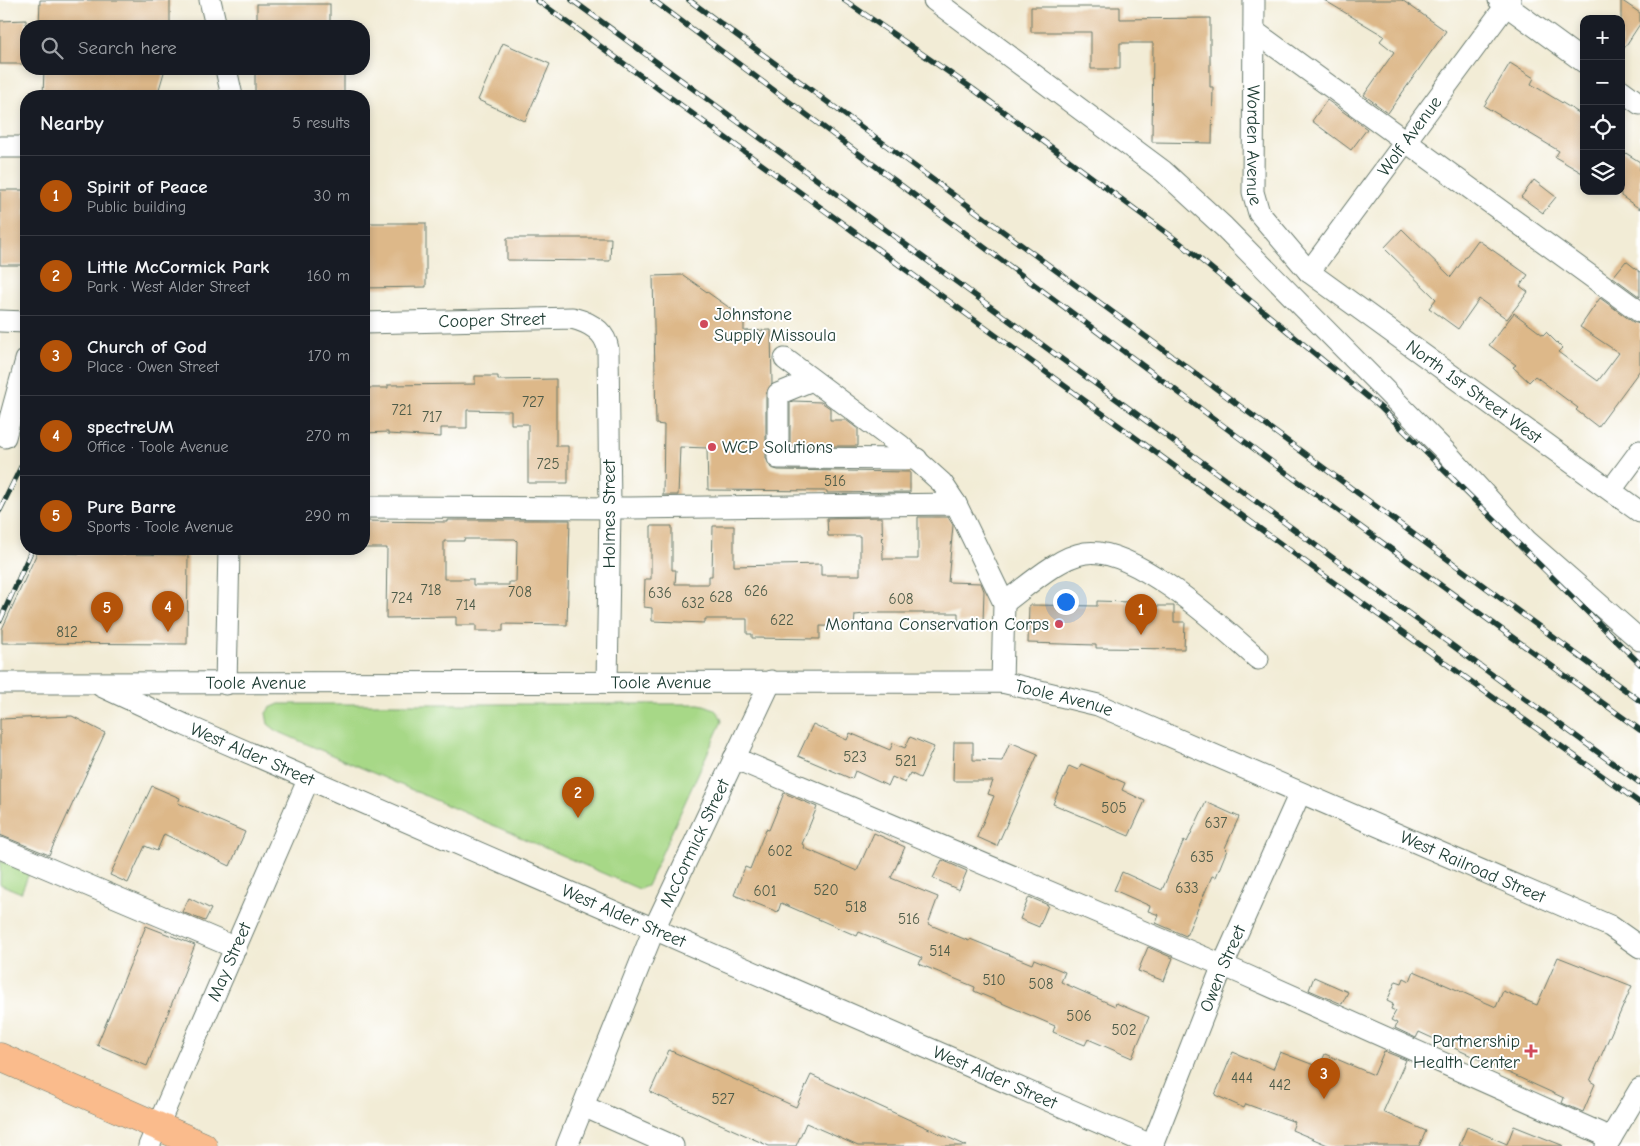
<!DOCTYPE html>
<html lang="en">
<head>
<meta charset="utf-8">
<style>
	body { margin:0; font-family:"Comic Neue",sans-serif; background:#20242c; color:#f1f3f6 }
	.controls { position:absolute; right:15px; top:15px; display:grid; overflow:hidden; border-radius:10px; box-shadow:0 2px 8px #0003 }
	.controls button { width:45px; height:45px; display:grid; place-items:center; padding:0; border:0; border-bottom:1px solid #363941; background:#171b24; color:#f1f3f6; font:25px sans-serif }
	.you { position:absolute; left:1065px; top:601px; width:18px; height:18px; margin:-12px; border:4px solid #fff; border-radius:50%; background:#1a73e8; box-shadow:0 0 0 8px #1a73e833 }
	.badge { display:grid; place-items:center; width:32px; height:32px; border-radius:50%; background:#b45309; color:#fff; font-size:16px; font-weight:700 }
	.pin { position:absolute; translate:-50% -41px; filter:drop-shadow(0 1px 2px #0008) }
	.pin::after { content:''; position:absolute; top:26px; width:18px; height:15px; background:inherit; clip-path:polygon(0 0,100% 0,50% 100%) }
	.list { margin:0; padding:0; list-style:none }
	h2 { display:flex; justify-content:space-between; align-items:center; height:65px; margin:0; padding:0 20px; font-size:21px }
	h2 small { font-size:16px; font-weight:400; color:#9ea1a6 }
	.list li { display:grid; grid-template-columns:32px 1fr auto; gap:15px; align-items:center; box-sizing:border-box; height:80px; padding:0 20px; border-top:1px solid #363941 }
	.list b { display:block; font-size:19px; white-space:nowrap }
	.list p { margin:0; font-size:16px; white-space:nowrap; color:#9ea1a6 }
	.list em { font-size:16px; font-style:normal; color:#9ea1a6 }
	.icon { flex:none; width:28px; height:28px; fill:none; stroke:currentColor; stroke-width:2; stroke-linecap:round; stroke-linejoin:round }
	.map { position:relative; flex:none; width:1640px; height:1146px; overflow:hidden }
	.search { position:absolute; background:#171b24; box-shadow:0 2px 8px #0003; left:20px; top:20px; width:350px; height:55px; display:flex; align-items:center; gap:12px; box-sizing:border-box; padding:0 18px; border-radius:20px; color:#9ea1a6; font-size:19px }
	.panel { position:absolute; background:#171b24; box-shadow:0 2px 8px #0003; left:20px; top:90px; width:350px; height:465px; border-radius:20px }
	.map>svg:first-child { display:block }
	.green { fill:#a7d887; stroke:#638a5e }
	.building { fill:#ddb889; fill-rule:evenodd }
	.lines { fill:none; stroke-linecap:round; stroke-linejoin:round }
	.minor-casing { stroke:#697a6d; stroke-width:23 }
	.major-casing { stroke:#697a6d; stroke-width:29 }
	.minor { stroke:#fff; stroke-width:21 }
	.major { stroke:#fabb8c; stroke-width:28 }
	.rail-casing { stroke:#1f3d34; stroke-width:5.5 }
	.rail { stroke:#fff; stroke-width:4; stroke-dasharray:11; stroke-linecap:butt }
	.poi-dot { fill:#d1495b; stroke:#fff; stroke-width:2 }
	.labels { text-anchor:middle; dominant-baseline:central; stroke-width:4; stroke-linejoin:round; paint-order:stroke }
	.number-label { font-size:15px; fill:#4e5c49 }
	.street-label { font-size:18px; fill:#1f3d34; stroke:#fff }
	.poi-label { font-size:18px; fill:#1f3d34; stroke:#fff; text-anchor:start }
</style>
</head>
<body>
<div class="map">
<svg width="1640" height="1146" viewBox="0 0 1640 1146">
	<rect width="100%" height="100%" fill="#fff"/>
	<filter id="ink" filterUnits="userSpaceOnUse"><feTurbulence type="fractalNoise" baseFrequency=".02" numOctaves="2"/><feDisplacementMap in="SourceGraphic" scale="10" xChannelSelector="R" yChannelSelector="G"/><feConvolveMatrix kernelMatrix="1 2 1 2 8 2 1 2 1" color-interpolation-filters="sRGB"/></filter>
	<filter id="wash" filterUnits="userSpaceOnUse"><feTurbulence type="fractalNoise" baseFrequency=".0096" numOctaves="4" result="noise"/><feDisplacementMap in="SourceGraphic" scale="20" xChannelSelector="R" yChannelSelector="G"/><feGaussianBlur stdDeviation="1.12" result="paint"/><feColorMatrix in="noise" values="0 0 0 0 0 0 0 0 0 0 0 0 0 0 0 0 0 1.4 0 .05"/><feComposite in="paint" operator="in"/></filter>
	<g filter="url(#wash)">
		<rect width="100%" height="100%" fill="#f2ecd6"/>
		<g class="green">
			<path d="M279 704H699C710 706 719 710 722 721L647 886 639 889 277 731 268 724 266 713 270 708Z"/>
			<polygon points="0,861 30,871 21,893 0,884"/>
		</g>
		<g id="blocks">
			<g class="building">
				<polygon points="40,0 170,0 170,26 39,26"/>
				<polygon points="1324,0 1402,0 1446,31 1388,113 1364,95 1394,52 1380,41 1384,36"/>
				<polygon points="1621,0 1640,13 1640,24 1621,53"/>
				<rect x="257" y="4" width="73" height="22"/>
				<polygon points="1031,7 1120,7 1120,19 1210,18 1210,87 1213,87 1212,143 1152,142 1153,43 1120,43 1120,69 1091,69 1091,32 1031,32"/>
				<polygon points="26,20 26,64 0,64 0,21"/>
				<polygon points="503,43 550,64 525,121 478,100"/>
				<polygon points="1510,63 1534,78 1531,84 1584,116 1584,174 1555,157 1559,151 1484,106"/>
				<polygon points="44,69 165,69 157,96 43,96"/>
				<rect x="255" y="69" width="89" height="27"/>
				<polygon points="1327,100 1367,129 1351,150 1312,121"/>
				<polygon points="1621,150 1640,162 1640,209 1621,196"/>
				<polygon points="1534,180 1556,197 1543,213 1521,197"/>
				<polygon points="0,190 25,190 26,265 0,265"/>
				<polygon points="364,223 426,223 426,287 364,288"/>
				<polygon points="1402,229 1451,277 1478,240 1528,275 1520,286 1528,292 1507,319 1479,299 1458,329 1429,308 1436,299 1384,248"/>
				<polygon points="507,238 611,238 610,261 507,260"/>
				<polygon points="1626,261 1640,272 1640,297 1613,277"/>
				<polygon points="683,275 744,318 744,331 771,330 772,384 766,394 766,458 771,468 778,470 910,472 910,492 827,493 827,491 708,490 707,448 680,447 678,495 663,495 664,425 656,424 653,276"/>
				<polygon points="1600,298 1633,322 1640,324 1640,370 1598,427 1576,410 1578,408 1535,376 1529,382 1513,367 1516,365 1489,345 1514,313 1543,335 1546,332 1562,348 1558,352 1598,381 1619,353 1580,327"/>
				<polygon points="475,376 498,376 498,380 556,379 556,446 568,446 568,483 528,483 528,424 511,424 511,411 467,410 467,428 441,428 441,437 388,434 388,432 364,433 364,388 388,388 388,385 475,384"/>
				<polygon points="793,401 821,402 830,408 830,420 846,420 858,429 858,446 790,446 790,402"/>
				<polygon points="882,517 883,559 918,559 918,517 948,517 953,525 948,582 981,583 984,591 983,622 958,622 958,613 875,613 855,615 854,627 820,626 820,639 752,638 752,634 747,634 747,619 705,619 705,623 652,621 652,608 644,607 645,579 651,579 651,526 672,526 672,570 676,570 675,584 709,584 709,576 712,576 713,526 734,526 734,566 821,564 821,575 860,575 860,536 828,536 827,518"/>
				<path d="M448 520H570L567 625 503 624V631H476V625H456V617L386 618 387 548H364V521L448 522ZM464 539H515L517 541 516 582H509V585H473V579H444V541H464Z"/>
				<polygon points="37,553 188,555 187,644 2,643 2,629"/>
				<polygon points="1097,601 1128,602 1128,606 1174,606 1174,622 1185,622 1184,649 1096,648 1096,645 1028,643 1029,605 1097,606"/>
				<polygon points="72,716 105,733 49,855 0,835 0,719"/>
				<polygon points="813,724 847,740 850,733 890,750 893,743 905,748 910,737 934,747 920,778 910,773 905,783 892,777 888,786 855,771 852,779 798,756"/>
				<polygon points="954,742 973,742 973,760 1002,761 1010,742 1038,754 997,846 977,837 994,796 988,794 993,781 953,781"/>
				<polygon points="1081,764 1125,783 1122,790 1145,801 1129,836 1053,804 1069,766 1078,770"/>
				<polygon points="152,786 180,798 178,803 245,832 230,866 164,834 157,851 145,846 128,883 110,875"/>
				<polygon points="784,793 817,807 802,844 805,846 804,848 857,871 874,833 905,847 891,878 938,897 928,924 969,941 970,939 1032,964 1034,959 1065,972 1061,982 1115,1006 1116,1003 1149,1017 1132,1058 1088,1039 1085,1045 1053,1032 1055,1026 974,991 975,987 919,964 922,958 859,932 857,936 781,903 778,912 734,895 745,867 750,869 766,829 769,830"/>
				<polygon points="1206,802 1239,817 1225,848 1227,850 1216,877 1212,876 1186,936 1156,923 1159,915 1148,911 1150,906 1114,890 1122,872 1162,890 1184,840 1187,842"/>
				<polygon points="942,860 967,871 959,890 933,878"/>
				<polygon points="1029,897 1048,905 1039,927 1020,919"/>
				<polygon points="189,898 211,909 205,921 182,912"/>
				<polygon points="146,926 195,945 147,1066 97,1045"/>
				<polygon points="1148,947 1173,958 1164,981 1138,971"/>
				<polygon points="1558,957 1632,986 1590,1081 1595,1084 1583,1112 1562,1103 1564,1098 1419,1032 1416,1038 1395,1028 1397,1023 1391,1020 1396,1011 1391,1009 1393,1004 1387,1001 1396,981 1402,983 1404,978 1410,981 1414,971 1496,1007 1503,991 1537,1005"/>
				<polygon points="1314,977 1348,992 1342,1004 1309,990"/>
				<polygon points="669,1050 796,1107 811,1075 967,1146 858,1146 806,1123 796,1146 769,1146 650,1092"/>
				<polygon points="1384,1051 1406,1060 1383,1112 1426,1131 1419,1146 1330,1146 1292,1130 1295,1122 1246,1104 1244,1108 1215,1095 1233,1052 1273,1069 1280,1052 1319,1067 1325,1054 1374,1075"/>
				<polygon points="1514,1126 1564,1146 1459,1146 1467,1127 1507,1144"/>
			</g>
		</g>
	</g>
	<g filter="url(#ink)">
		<use href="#blocks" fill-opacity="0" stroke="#697a6d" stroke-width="1"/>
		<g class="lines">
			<defs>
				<g id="minor">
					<polyline points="210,0 216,26"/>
					<polyline points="934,0 1163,171 1224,227 1446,452 1527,541 1640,640"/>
					<path id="s1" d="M1254 0 1253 192 1259 213 1309 272 1640 512"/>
					<polyline points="1499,0 1584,62"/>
					<polyline points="1254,31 1640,312"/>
					<polyline points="226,69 232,96"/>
					<polyline points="1621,90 1640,104"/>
					<polyline points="0,147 26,147"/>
					<path id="s2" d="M1309 272 1510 0"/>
					<polyline points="0,321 26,322"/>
					<path id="s3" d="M364 323 572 318C588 322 605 330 608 349L610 508 607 682"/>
					<polyline points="785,359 901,446 942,483 956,504"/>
					<polyline points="812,380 778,394 778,458 917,459"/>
					<polyline points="5,437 26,360"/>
					<polyline points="1611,490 1640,451"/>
					<polyline points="364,507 630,508 956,504 1004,603 1002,682"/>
					<path d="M1004 603C1026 587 1058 557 1085 553 1134 545 1223 628 1258 659"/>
					<path id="s4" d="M0 683 1002 682 1098 705 1610 926 1640 947"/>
					<polyline points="226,684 229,549"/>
					<path id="s5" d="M101 686 185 725 1153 1146"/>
					<polyline points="734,758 1243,974 1611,1138"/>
					<polyline points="0,848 236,948"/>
					<polyline points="583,1106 673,1146"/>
					<path id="s6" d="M149 1146 309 778"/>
					<path id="s7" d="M567 1146 654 929 771 681"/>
					<path id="s8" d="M1152 1146 1223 965 1300 793"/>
					<polyline points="1606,1146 1640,1089"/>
				</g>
				<polyline id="major" points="0,1057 203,1146"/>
			</defs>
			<use href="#minor" class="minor-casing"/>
			<use href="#major" class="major-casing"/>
			<use href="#minor" class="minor"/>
			<use href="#major" class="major"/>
			<defs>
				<g id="rail">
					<polyline points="537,0 1326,577 1640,803"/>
					<polyline points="572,0 1640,783"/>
					<polyline points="653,0 1296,480 1640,730"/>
					<polyline points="689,0 1640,701"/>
					<polyline points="844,0 973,89 1179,242 1381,408 1640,664"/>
					<polyline points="0,510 26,457"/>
					<polyline points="0,621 32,549"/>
				</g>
			</defs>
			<use href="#rail" class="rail-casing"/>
			<use href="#rail" class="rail"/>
		</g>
	</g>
	<g class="poi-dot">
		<circle cx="704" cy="324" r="5"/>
		<circle cx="712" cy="447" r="5"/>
		<circle cx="1059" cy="624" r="5"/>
		<path d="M1528.5 1043.5h5v5h5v5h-5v5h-5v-5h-5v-5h5z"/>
	</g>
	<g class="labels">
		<g class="number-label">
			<text x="533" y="402">727</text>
			<text x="402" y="410">721</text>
			<text x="432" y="417">717</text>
			<text x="548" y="464">725</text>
			<text x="835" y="481">516</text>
			<text x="431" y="590">718</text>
			<text x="756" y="591">626</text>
			<text x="520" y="592">708</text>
			<text x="660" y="593">636</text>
			<text x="721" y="597">628</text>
			<text x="402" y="598">724</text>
			<text x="901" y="599">608</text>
			<text x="693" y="603">632</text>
			<text x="466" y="605">714</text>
			<text x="782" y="620">622</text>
			<text x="67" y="632">812</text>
			<text x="855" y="757">523</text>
			<text x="906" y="761">521</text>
			<text x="1114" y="808">505</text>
			<text x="1216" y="823">637</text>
			<text x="780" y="851">602</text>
			<text x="1202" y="857">635</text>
			<text x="1187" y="888">633</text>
			<text x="826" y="890">520</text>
			<text x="765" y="891">601</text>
			<text x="856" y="907">518</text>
			<text x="909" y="919">516</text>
			<text x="940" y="951">514</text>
			<text x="994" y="980">510</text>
			<text x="1041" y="984">508</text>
			<text x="1079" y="1016">506</text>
			<text x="1124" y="1030">502</text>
			<text x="1242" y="1078">444</text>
			<text x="1280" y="1085">442</text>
			<text x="723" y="1099">527</text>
		</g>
		<g class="street-label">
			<text stroke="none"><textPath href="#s2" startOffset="169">Wolf Avenue</textPath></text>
			<text stroke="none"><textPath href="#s1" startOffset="145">Worden Avenue</textPath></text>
			<text stroke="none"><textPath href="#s3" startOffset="128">Cooper Street</textPath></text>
			<text stroke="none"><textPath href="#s1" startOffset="495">North 1st Street West</textPath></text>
			<text transform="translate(609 514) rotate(-90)">Holmes Street</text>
			<text stroke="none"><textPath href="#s4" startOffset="661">Toole Avenue</textPath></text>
			<text stroke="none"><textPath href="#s4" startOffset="256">Toole Avenue</textPath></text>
			<text stroke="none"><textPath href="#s4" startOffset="1066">Toole Avenue</textPath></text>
			<text stroke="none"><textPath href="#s5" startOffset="166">West Alder Street</textPath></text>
			<text stroke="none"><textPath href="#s7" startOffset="329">McCormick Street</textPath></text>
			<text stroke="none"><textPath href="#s4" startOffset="1509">West Railroad Street</textPath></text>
			<text stroke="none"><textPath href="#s5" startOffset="571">West Alder Street</textPath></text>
			<text stroke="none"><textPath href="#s6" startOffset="201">May Street</textPath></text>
			<text stroke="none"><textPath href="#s8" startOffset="191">Owen Street</textPath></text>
			<text stroke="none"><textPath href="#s5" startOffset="976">West Alder Street</textPath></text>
		</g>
		<g class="poi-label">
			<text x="714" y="314">Johnstone<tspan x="714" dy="21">Supply Missoula</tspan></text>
			<text x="722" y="447">WCP Solutions</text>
			<text x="1049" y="624" text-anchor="end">Montana Conservation Corps</text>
			<text x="1520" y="1041" text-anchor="end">Partnership<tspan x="1520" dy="21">Health Center</tspan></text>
		</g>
	</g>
</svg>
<div class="controls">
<button>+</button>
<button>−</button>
<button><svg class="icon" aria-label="locate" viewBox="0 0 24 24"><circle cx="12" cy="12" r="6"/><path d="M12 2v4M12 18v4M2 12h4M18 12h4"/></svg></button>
<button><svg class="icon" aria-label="layers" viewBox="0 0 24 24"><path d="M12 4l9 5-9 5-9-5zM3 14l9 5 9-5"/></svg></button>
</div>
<div class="you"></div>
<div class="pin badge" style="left:1141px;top:635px">1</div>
<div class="pin badge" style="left:578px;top:818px">2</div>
<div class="pin badge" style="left:1324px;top:1099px">3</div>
<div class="pin badge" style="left:168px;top:632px">4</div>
<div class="pin badge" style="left:107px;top:633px">5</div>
<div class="search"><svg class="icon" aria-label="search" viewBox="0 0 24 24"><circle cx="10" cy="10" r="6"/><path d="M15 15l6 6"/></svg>Search here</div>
<section class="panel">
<h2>Nearby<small>5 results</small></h2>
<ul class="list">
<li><span class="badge">1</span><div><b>Spirit of Peace</b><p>Public building</p></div><em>30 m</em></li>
<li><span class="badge">2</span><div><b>Little McCormick Park</b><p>Park · West Alder Street</p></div><em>160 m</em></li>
<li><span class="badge">3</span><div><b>Church of God</b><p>Place · Owen Street</p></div><em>170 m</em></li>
<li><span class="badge">4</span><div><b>spectreUM</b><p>Office · Toole Avenue</p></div><em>270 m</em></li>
<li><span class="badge">5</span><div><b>Pure Barre</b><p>Sports · Toole Avenue</p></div><em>290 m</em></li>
</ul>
</section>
</div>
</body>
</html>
